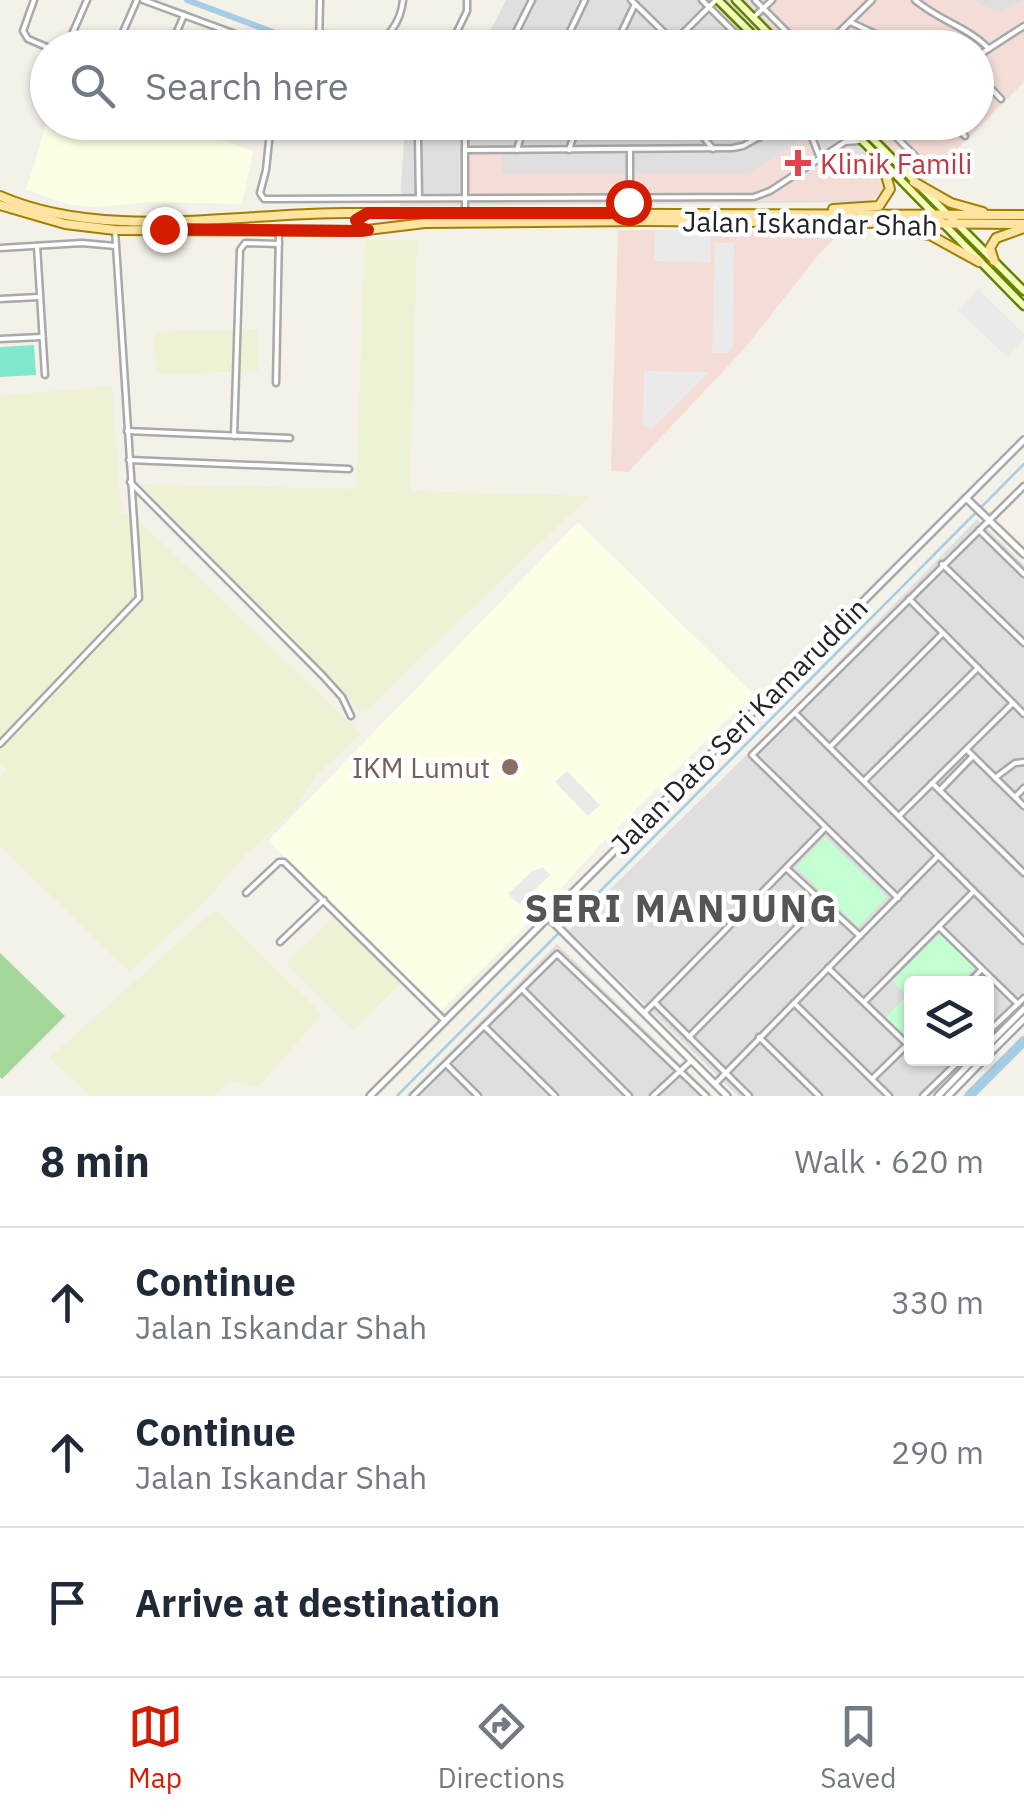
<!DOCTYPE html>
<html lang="en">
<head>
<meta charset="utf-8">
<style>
	body { margin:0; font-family:"IBM Plex Sans",sans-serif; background:#f2f2f3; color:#1f2937 }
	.controls { position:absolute; right:30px; bottom:30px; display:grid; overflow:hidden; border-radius:10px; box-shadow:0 2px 8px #0004 }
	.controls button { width:90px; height:90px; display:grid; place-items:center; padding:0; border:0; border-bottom:2px solid #e0e1e3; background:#fff; color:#1f2937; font:50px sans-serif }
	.stop { position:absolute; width:30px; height:30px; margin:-22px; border:8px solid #d41c00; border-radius:50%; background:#fff }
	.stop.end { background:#d41c00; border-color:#fff; box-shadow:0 2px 10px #0008 }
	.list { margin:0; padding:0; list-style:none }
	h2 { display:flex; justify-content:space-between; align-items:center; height:130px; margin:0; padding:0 40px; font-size:42px }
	h2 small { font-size:32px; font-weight:400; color:#747a83 }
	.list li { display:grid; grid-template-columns:65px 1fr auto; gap:30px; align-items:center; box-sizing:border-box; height:150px; padding:0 40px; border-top:2px solid #e0e1e3 }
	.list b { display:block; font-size:38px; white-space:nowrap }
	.list p { margin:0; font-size:32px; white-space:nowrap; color:#747a83 }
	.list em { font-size:32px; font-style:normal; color:#747a83 }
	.icon { flex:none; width:55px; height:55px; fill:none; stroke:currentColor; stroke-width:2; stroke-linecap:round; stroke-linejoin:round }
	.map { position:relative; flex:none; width:1024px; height:1096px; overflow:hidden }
	.search { position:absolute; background:#fff; box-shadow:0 2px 8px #0004; left:30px; right:30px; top:30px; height:110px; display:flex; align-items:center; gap:25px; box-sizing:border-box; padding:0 35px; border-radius:55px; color:#747a83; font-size:38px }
	.sheet { height:580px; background:#fff }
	nav { display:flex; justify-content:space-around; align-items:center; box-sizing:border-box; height:140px; border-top:2px solid #e0e1e3; background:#fff; font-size:28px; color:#747a83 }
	nav a { display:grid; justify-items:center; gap:5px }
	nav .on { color:#d41c00 }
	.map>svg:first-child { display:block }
	.residential { fill:#e0dfdf }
	.commercial { fill:#f4dcd7 }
	.education { fill:#fcffe5 }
	.farmland { fill:#ecf2d3 }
	.forest { fill:#a3d699 }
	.park { fill:#c3ffd0 }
	.pitch { fill:#80e8cd }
	.parking { fill:#eaeaea }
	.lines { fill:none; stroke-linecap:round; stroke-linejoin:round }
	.stream { stroke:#a5cde4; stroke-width:2.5 }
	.canal { stroke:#a5cde4; stroke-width:6 }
	.river { stroke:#a5cde4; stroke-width:10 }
	.minor-casing { stroke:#a9a9a9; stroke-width:9 }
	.tertiary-casing { stroke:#a9a9a9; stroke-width:10 }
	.secondary-casing { stroke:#638200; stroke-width:11 }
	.primary-casing { stroke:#a08000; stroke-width:12 }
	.minor { stroke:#fff; stroke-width:4 }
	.tertiary { stroke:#fff; stroke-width:5 }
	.secondary { stroke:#f3ffba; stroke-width:6 }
	.primary { stroke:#ffe3a1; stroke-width:8 }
	.route { stroke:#d41c00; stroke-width:12 }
	.health-dot { fill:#e0444e; stroke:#fff; stroke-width:4 }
	.education-dot { fill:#8d6e63; stroke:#fff; stroke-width:4 }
	.labels { text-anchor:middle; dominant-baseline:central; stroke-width:9; stroke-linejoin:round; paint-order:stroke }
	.health-label { font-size:28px; fill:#be3a42; stroke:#fff; text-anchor:start }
	.street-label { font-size:28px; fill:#222; stroke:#fff }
	.education-label { font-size:28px; fill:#785e54; stroke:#fff; text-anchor:end }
	.district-label { font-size:38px; font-weight:bold; letter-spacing:2.5px; fill:#555; stroke:#fff }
</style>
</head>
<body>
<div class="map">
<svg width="1024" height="1096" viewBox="0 0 1024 1096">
	<rect width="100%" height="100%" fill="#f3f1e8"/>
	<g class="residential">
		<polygon points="506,0 1024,0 1024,82 925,179 881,173 883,190 869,202 400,206 404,137 439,132 444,123 976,122 976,48 482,47"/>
		<polygon points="977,519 1024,565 1024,1002 987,1040 986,984 912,984 912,1058 968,1059 931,1096 738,1096 569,930 788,714"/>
		<polygon points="557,944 713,1096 406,1096"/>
	</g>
	<g class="commercial">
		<polygon points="747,0 972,0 998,12 1024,0 1024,81 925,182 861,123 976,122 976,48 791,47"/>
		<polygon points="812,132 821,153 843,140 880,175 883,187 879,193 869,200 462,204 462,151 501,152 502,173 749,173"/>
		<polygon points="618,230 841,232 819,254 744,349 628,472 611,471"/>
	</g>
	<g class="education">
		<polygon points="47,122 170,123 253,151 242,204 152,202 95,207 71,205 26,190"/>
		<polygon points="578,522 753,694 598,847 550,901 439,1012 268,841"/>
	</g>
	<g class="farmland">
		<polygon points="365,240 417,240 410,491 589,496 363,713 141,484 356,489"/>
		<polygon points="257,329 258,371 156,374 155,332"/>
		<polygon points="112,386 121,514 131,513 361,734 317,774 297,806 244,856 206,900 129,972 0,845 0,777 6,770 0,764 0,396"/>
		<polygon points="215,910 322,1014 258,1087 231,1080 213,1096 91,1096 49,1058"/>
		<polygon points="334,917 400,984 353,1030 286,963"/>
	</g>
	<polygon class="forest" points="0,953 65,1016 2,1079 0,1077"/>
	<g class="park">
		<polygon points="825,837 887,897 858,927 796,867"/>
		<polygon points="940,934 975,968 960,983 912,984 911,1032 906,1037 886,1017 907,996 892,981"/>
	</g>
	<polygon class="pitch" points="34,345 36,375 0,377 0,347"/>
	<g class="parking">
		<polygon points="655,231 711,232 711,262 654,261"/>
		<polygon points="715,243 734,243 733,346 727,353 712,353"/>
		<polygon points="978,289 1024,334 1024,339 1007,357 958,310"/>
		<polygon points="644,371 709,372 652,429 643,426"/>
		<polygon points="567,771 600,805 588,816 555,782"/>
		<polygon points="543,867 550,875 519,904 508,894 531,872"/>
	</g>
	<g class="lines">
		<polyline class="stream" points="397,1096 1024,464"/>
		<polyline class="canal" points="187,0 289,38"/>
		<polyline class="river" points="969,1096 1024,1041"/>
		<defs>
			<g id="minor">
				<polyline points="34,0 23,31 28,39 49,48"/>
				<polyline points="143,0 257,42 260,48"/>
				<polyline points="631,0 680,48"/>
				<polyline points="702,0 750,48"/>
				<polyline points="755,0 803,48"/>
				<path d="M915 0C938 20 968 27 989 49"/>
				<polyline points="754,17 772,0"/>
				<polyline points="850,22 906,48"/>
				<polyline points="674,42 716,0"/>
				<polyline points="66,48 87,0"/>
				<polyline points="116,48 137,0"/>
				<polyline points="170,48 184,15"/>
				<polyline points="224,48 230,33"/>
				<polyline points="319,48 320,0"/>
				<path d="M366 48C387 42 401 22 403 0"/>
				<polyline points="449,48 467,11 467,0"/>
				<polyline points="508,48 532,0"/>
				<polyline points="562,48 585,0"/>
				<polyline points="614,48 635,4"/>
				<polyline points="823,48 872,0"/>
				<polyline points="976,57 1024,26"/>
				<polyline points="976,73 1001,99"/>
				<polyline points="271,122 266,170 260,193 264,199 754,197 770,191 845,142 859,141"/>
				<polyline points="691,122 713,149"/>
				<polyline points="753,122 759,138"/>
				<polyline points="806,122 820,158"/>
				<polyline points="881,122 930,171"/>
				<polyline points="952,122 965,136"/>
				<polyline points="418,137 419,198"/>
				<polyline points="465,150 733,148 743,146 786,122"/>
				<polyline points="517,150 525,122"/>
				<polyline points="569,150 578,122"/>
				<polyline points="465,210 465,141 470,122"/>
				<polyline points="622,212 630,198 630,149"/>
				<polyline points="37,246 45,375"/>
				<polyline points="0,248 82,243 115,246"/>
				<polyline points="0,299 39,297"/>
				<polyline points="0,339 42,337"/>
				<polyline points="276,383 279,234"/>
				<polyline points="127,431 290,438"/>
				<polyline points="234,436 240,250 245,243 279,244"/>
				<polyline points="129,460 349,469"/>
				<polyline points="130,482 323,676 342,697 351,716"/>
				<polyline points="979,530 1024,574"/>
				<polyline points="942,564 1024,643"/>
				<polyline points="909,599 1024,714"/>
				<polyline points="797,715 1024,941"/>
				<polyline points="0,744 139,598 115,230"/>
				<polyline points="830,747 943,633"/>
				<polyline points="967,750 1024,806"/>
				<polyline points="995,778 1015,763 1024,762"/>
				<polyline points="864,781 978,668"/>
				<polyline points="932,783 1024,873"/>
				<polyline points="942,788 973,756"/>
				<polyline points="1015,797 1024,788"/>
				<polyline points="899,816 1013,703"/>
				<polyline points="786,868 860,936"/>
				<polyline points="246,893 279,862 284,862 445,1021"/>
				<polyline points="898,898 752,755 1024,486"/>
				<polyline points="939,927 1018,1004"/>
				<polyline points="280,942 324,900"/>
				<polyline points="828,968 907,1044"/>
				<polyline points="968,984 982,969"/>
				<polyline points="523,990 629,1096"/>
				<polyline points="864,1002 973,892"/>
				<polyline points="655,1003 749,1096"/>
				<polyline points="794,1003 889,1096"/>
				<polyline points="644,1013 825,828"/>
				<polyline points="484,1026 555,1096"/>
				<polyline points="986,1034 1024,998"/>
				<polyline points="689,1037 823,901"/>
				<polyline points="759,1037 819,1096"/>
				<polyline points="446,1064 478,1096"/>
				<polyline points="872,1079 912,1040"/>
				<polyline points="715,1084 938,856"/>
				<polyline points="413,1096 557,954 706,1096"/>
				<polyline points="653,1096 691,1061"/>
				<polyline points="923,1096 962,1058"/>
			</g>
			<g id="tertiary">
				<polyline points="966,498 1024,554"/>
				<polyline points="549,918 727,1096"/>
				<polyline points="986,1047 1024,1009"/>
				<polyline points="986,1057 1024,1019"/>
				<polyline points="370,1096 1024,440"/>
				<polyline points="938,1096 975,1058"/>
				<polyline points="948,1096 985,1058"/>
			</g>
			<g id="secondary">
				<polyline points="718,0 766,48"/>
				<polyline points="736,0 783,48"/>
				<polyline points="844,122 1024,306"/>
				<polyline points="856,122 1024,291"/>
				<polyline points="861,122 872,125 873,136"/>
			</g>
			<g id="primary">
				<polyline points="914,182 951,203 983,212"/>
				<path d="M0 196C105 242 240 212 352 213 576 213 800 214 1024 215"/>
				<polyline points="0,205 65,224 115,230 359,231 425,223 645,221 1024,224"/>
				<polyline points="833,209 879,206 890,189 882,162"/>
				<polyline points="892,229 930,235 979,262"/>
				<polyline points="994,261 990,248 996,238 1024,228"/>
			</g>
		</defs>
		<use href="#minor" class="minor-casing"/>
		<use href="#tertiary" class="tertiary-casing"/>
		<use href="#secondary" class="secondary-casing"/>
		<use href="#primary" class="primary-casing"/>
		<use href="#minor" class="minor"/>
		<use href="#tertiary" class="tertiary"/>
		<use href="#secondary" class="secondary"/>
		<use href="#primary" class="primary"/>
	</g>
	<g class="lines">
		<polyline class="route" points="164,229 359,231 368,230 361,228 356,220 368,213 621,213 628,202"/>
	</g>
	<path class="health-dot" d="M793 148h10v10h10v10h-10v10h-10v-10h-10v-10h10z"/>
	<circle class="education-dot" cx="510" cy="767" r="10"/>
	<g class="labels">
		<g class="health-label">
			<text x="820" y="163">Klinik Famili</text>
		</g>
		<g class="street-label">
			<text transform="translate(810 223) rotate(1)">Jalan Iskandar Shah</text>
			<text transform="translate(739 726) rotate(-45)">Jalan Dato Seri Kamaruddin</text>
		</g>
		<g class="education-label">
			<text x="490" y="767">IKM Lumut</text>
		</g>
		<g class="district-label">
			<text x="682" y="907">SERI MANJUNG</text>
		</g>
	</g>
</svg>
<div class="controls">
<button><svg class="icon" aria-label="layers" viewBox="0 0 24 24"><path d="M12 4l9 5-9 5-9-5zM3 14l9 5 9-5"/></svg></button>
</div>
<div class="stop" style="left:628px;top:202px"></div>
<div class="stop end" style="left:164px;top:229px"></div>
<div class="search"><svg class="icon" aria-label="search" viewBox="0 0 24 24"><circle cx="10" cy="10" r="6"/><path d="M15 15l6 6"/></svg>Search here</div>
</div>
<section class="sheet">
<h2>8 min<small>Walk · 620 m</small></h2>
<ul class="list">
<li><svg class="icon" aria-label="ahead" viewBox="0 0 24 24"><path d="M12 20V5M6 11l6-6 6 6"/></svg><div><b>Continue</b><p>Jalan Iskandar Shah</p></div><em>330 m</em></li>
<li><svg class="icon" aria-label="ahead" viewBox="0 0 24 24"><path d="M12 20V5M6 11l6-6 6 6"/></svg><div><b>Continue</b><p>Jalan Iskandar Shah</p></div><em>290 m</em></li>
<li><svg class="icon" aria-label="arrive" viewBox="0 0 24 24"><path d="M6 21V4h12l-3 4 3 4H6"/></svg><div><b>Arrive at destination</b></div></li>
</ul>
</section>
<nav>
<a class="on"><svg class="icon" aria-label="map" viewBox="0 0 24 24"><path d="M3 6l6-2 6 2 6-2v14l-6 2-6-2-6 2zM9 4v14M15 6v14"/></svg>Map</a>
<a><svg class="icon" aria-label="directions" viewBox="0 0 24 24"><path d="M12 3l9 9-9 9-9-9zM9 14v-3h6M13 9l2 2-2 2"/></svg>Directions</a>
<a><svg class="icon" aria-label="saved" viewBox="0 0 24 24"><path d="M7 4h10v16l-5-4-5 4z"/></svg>Saved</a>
</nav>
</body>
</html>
